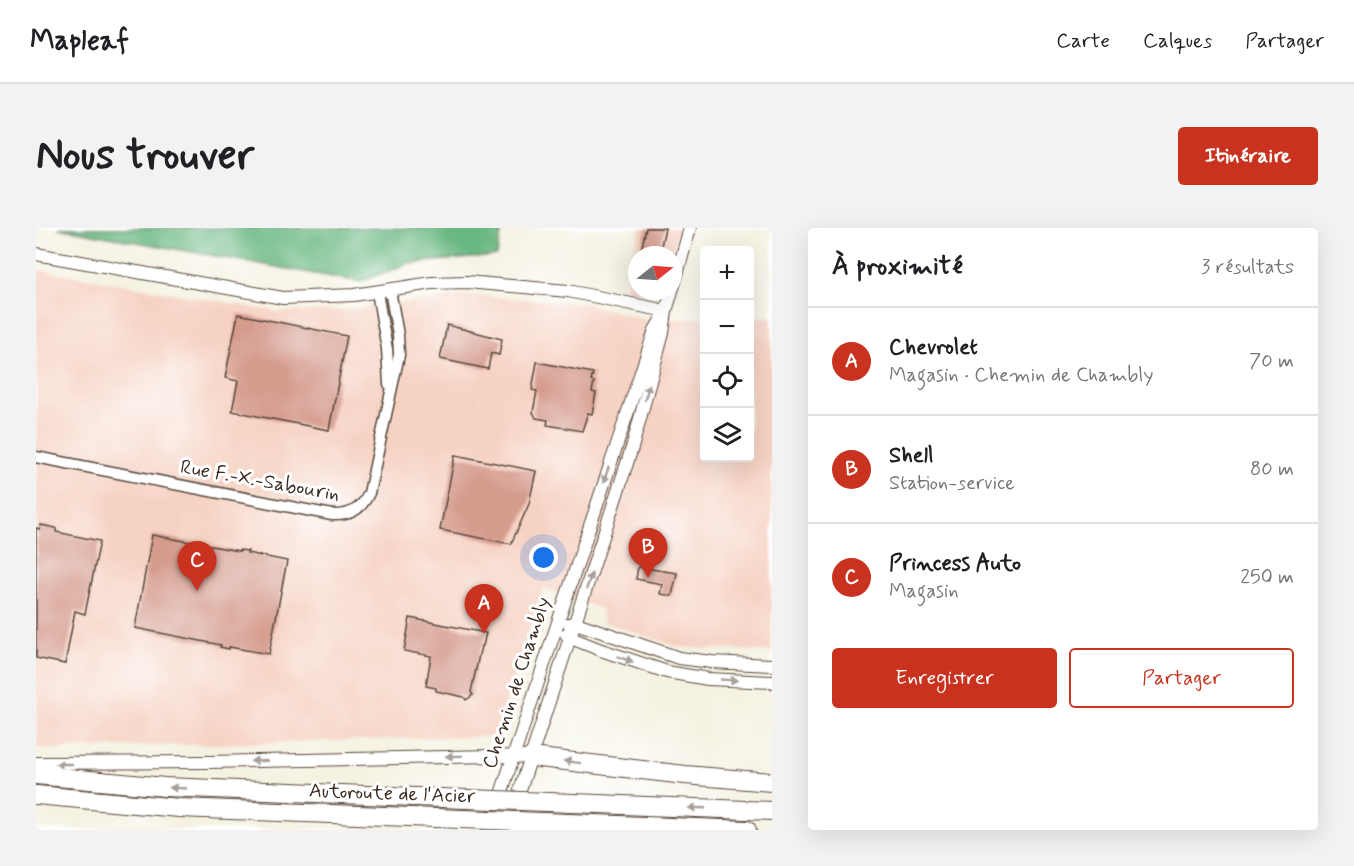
<!DOCTYPE html>
<html lang="fr">
<head>
<meta charset="utf-8">
<style>
	body { margin:0; font-family:Mynerve,sans-serif; background:#f2f2f2; color:#202124 }
	.controls { position:absolute; right:18px; top:18px; display:grid; overflow:hidden; border-radius:6px; box-shadow:0 6px 24px #0002 }
	.controls button { width:54px; height:54px; display:grid; place-items:center; padding:0; border:0; border-bottom:2px solid #e0e0e0; background:#fff; color:#202124; font:30px sans-serif }
	.compass { position:absolute; left:592px; top:18px; width:54px; height:54px; border-radius:50%; background:#fff; box-shadow:0 6px 24px #0002; rotate:73deg }
	.you { position:absolute; left:508px; top:330px; width:21px; height:21px; margin:-15px; border:4px solid #fff; border-radius:50%; background:#1a73e8; box-shadow:0 0 0 9px #1a73e833 }
	.badge { display:grid; place-items:center; width:39px; height:39px; border-radius:50%; background:#c8321e; color:#fff; font-size:20px; font-weight:700 }
	.pin { position:absolute; translate:-50% -50px; filter:drop-shadow(0 2px 3px #0008) }
	.pin::after { content:''; position:absolute; top:32px; width:21px; height:18px; background:inherit; clip-path:polygon(0 0,100% 0,50% 100%) }
	.list { margin:0; padding:0; list-style:none }
	h2 { display:flex; justify-content:space-between; align-items:center; height:78px; margin:0; padding:0 24px; font-size:26px }
	h2 small { font-size:20px; font-weight:400; color:#757577 }
	.list li { display:grid; grid-template-columns:39px 1fr auto; gap:18px; align-items:center; box-sizing:border-box; height:108px; padding:0 24px; border-top:2px solid #e0e0e0 }
	.list b { display:block; font-size:22px; white-space:nowrap }
	.list p { margin:0; font-size:20px; white-space:nowrap; color:#757577 }
	.list em { font-size:20px; font-style:normal; color:#757577 }
	.actions { display:flex; gap:12px; padding:18px 24px }
	.actions a { flex:1; padding:14px 0; border:2px solid #c8321e; border-radius:6px; text-align:center; font-size:21px; color:#c8321e }
	.actions .main { background:#c8321e; color:#fff }
	.icon { flex:none; width:33px; height:33px; fill:none; stroke:currentColor; stroke-width:2; stroke-linecap:round; stroke-linejoin:round }
	.map { position:relative; flex:none; width:736px; height:602px; overflow:hidden; border-radius:6px }
	header { display:flex; align-items:center; gap:36px; box-sizing:border-box; height:84px; padding:0 30px; background:#fff; border-bottom:2px solid #e0e0e0 }
	header strong { font-size:28px }
	nav { display:flex; gap:33px; margin-inline-start:auto; font-size:21px }
	.intro { display:flex; align-items:center; justify-content:space-between; box-sizing:border-box; height:144px; padding:0 36px }
	h1 { margin:0; font-size:42px }
	.button { padding:15px 27px; border-radius:6px; background:#c8321e; color:#fff; font-size:21px; font-weight:700 }
	main { display:flex; gap:36px; padding:0 36px }
	aside { flex:1; background:#fff; border-radius:6px; box-shadow:0 6px 24px #0002 }
	.map>svg:first-child { display:block }
	.built { fill:#f6d2c3 }
	.forest { fill:#69b781; stroke:#527050; stroke-width:1.5 }
	.building { fill:#d59c8e }
	.lines { fill:none; stroke-linecap:round; stroke-linejoin:round }
	.minor-casing { stroke:#57483b; stroke-width:13 }
	.tertiary-casing { stroke:#57483b; stroke-width:14 }
	.motorway-casing { stroke:#57483b; stroke-width:20 }
	.minor { stroke:#fff; stroke-width:10 }
	.tertiary { stroke:#fff; stroke-width:12 }
	.motorway { stroke:#fff; stroke-width:18 }
	.motorway-bridge-casing { stroke:#57483b; stroke-width:20; stroke-linecap:butt }
	.motorway-bridge { stroke:#fff; stroke-width:18 }
	.oneway { fill:#a79f9a }
	.labels { text-anchor:middle; dominant-baseline:central; stroke-width:6; stroke-linejoin:round; paint-order:stroke }
	.street-label { font-size:20px; fill:#3b2a1e; stroke:#fff }
</style>
</head>
<body>
<header>
<strong>Mapleaf</strong>
<nav><a>Carte</a><a>Calques</a><a>Partager</a></nav>
</header>
<div class="intro"><h1>Nous trouver</h1><a class="button">Itinéraire</a></div>
<main>
<div class="map">
<svg width="736" height="602" viewBox="0 0 736 602">
	<rect width="100%" height="100%" fill="#fff"/>
	<filter id="ink" filterUnits="userSpaceOnUse"><feTurbulence type="fractalNoise" baseFrequency=".0167" numOctaves="2"/><feDisplacementMap in="SourceGraphic" scale="12" xChannelSelector="R" yChannelSelector="G"/><feConvolveMatrix kernelMatrix="1 2 1 2 8 2 1 2 1" color-interpolation-filters="sRGB"/></filter>
	<filter id="wash" filterUnits="userSpaceOnUse"><feTurbulence type="fractalNoise" baseFrequency=".008" numOctaves="4" result="noise"/><feDisplacementMap in="SourceGraphic" scale="24" xChannelSelector="R" yChannelSelector="G"/><feGaussianBlur stdDeviation="1.35" result="paint"/><feColorMatrix in="noise" values="0 0 0 0 0 0 0 0 0 0 0 0 0 0 0 0 0 1.4 0 .05"/><feComposite in="paint" operator="in"/></filter>
	<g filter="url(#wash)">
		<rect width="100%" height="100%" fill="#f5f2e2"/>
		<g class="built">
			<polygon points="604,0 644,0 636,27 601,27 601,63 621,63 612,66 589,64"/>
			<polygon points="0,41 244,84 307,82 432,67 550,76 613,92 668,90 668,230 714,230 714,89 736,89 736,424 642,419 567,394 565,381 507,360 458,508 20,521 0,520"/>
		</g>
		<polygon class="forest" points="22,0 466,0 461,28 374,35 324,54"/>
		<g id="blocks">
			<g class="building">
				<polygon points="610,0 629,0 623,27 604,27"/>
				<polygon points="202,86 311,108 293,202 196,183 202,153 189,150"/>
				<polygon points="411,97 466,111 463,127 455,125 452,141 404,131"/>
				<polygon points="501,134 557,145 555,153 558,154 556,164 560,165 556,186 552,185 546,203 511,197 512,192 500,190 497,184 501,163 496,162"/>
				<polygon points="419,227 500,243 493,276 475,316 404,302"/>
				<polygon points="5,297 20,300 20,304 64,313 49,386 39,383 29,436 0,430 0,300 4,301"/>
				<polygon points="116,307 203,323 203,322 212,323 211,325 251,333 233,426 193,419 193,421 184,419 185,417 99,400"/>
				<polygon points="602,339 641,345 636,368 624,366 626,356 600,351"/>
				<polygon points="374,390 450,405 447,418 445,418 435,464 437,467 430,472 428,469 400,463 400,460 390,458 395,428 368,423"/>
			</g>
		</g>
	</g>
	<g filter="url(#ink)">
		<use href="#blocks" fill-opacity="0" stroke="#57483b" stroke-width="1.5"/>
		<g class="lines">
			<defs>
				<g id="minor">
					<polyline points="341,64 351,121 353,156"/>
					<path d="M0 229 296 287C313 288 326 281 333 265L363 127 362 107 354 62"/>
				</g>
				<g id="tertiary">
					<polyline points="0,26 247,70 318,67 396,55 431,54 532,63 630,83"/>
					<polyline points="637,60 654,0"/>
					<polyline points="533,396 540,395 643,430 676,434 736,437"/>
					<polyline points="530,406 535,410 565,422 631,444 672,451 736,454"/>
					<polyline points="0,535 173,534 457,528 495,529"/>
					<polyline points="453,602 619,102 628,87"/>
					<polyline points="471,602 596,220 627,105 630,83 636,63"/>
				</g>
				<g id="motorway">
					<polyline points="495,529 649,547 736,554"/>
					<polyline points="0,547 129,559 431,571"/>
					<polyline points="0,567 143,580 425,591"/>
					<polyline points="513,574 736,583"/>
					<polyline points="506,594 711,602"/>
				</g>
			</defs>
			<use href="#minor" class="minor-casing"/>
			<use href="#tertiary" class="tertiary-casing"/>
			<use href="#motorway" class="motorway-casing"/>
			<use href="#minor" class="minor"/>
			<use href="#tertiary" class="tertiary"/>
			<use href="#motorway" class="motorway"/>
			<defs>
				<g id="motorway-bridge">
					<polyline points="431,571 513,574"/>
					<polyline points="425,591 506,594"/>
				</g>
			</defs>
			<use href="#motorway-bridge" class="motorway-bridge-casing"/>
			<use href="#motorway-bridge" class="motorway-bridge"/>
		</g>
		<defs><path id="oneway-solid" d="M-6-.8H1V-3.2L6.5 0L1 3.2V.8H-6Z" transform="scale(1.5)"/></defs>
		<g class="oneway">
			<use href="#oneway-solid" transform="translate(611 164) rotate(-75)"/>
			<use href="#oneway-solid" transform="translate(570 247) rotate(109)"/>
			<use href="#oneway-solid" transform="translate(553 353) rotate(-72)"/>
			<use href="#oneway-solid" transform="translate(589 431) rotate(20)"/>
			<use href="#oneway-solid" transform="translate(693 452) rotate(3)"/>
			<use href="#oneway-solid" transform="translate(418 528) rotate(179)"/>
			<use href="#oneway-solid" transform="translate(223 533) rotate(179)"/>
			<use href="#oneway-solid" transform="translate(536 534) rotate(-173)"/>
			<use href="#oneway-solid" transform="translate(28 536) rotate(-180)"/>
			<use href="#oneway-solid" transform="translate(142 560) rotate(-177)"/>
			<use href="#oneway-solid" transform="translate(661 580) rotate(-178)"/>
		</g>
	</g>
	<g class="labels">
		<g class="street-label">
			<text transform="translate(224 253) rotate(10)">Rue F.-X.-Sabourin</text>
			<text transform="translate(481 455) rotate(-72)">Chemin de Chambly</text>
			<text transform="translate(356 566) rotate(2)">Autoroute de l'Acier</text>
		</g>
	</g>
</svg>
<div class="controls">
<button>+</button>
<button>−</button>
<button><svg class="icon" aria-label="locate" viewBox="0 0 24 24"><circle cx="12" cy="12" r="6"/><path d="M12 2v4M12 18v4M2 12h4M18 12h4"/></svg></button>
<button><svg class="icon" aria-label="layers" viewBox="0 0 24 24"><path d="M12 4l9 5-9 5-9-5zM3 14l9 5 9-5"/></svg></button>
</div>
<svg class="compass" viewBox="-18 -18 36 36"><path d="M0-13l5 13h-10z" fill="#e53935"/><path d="M0 13l5-13h-10z" fill="#757577"/></svg>
<div class="you"></div>
<div class="pin badge" style="left:448px;top:406px">A</div>
<div class="pin badge" style="left:612px;top:350px">B</div>
<div class="pin badge" style="left:161px;top:363px">C</div>
</div>
<aside>
<h2>À proximité<small>3 résultats</small></h2>
<ul class="list">
<li><span class="badge">A</span><div><b>Chevrolet</b><p>Magasin · Chemin de Chambly</p></div><em>70 m</em></li>
<li><span class="badge">B</span><div><b>Shell</b><p>Station-service</p></div><em>80 m</em></li>
<li><span class="badge">C</span><div><b>Princess Auto</b><p>Magasin</p></div><em>250 m</em></li>
</ul>
<div class="actions"><a class="main">Enregistrer</a><a>Partager</a></div>
</aside>
</main>
</body>
</html>
